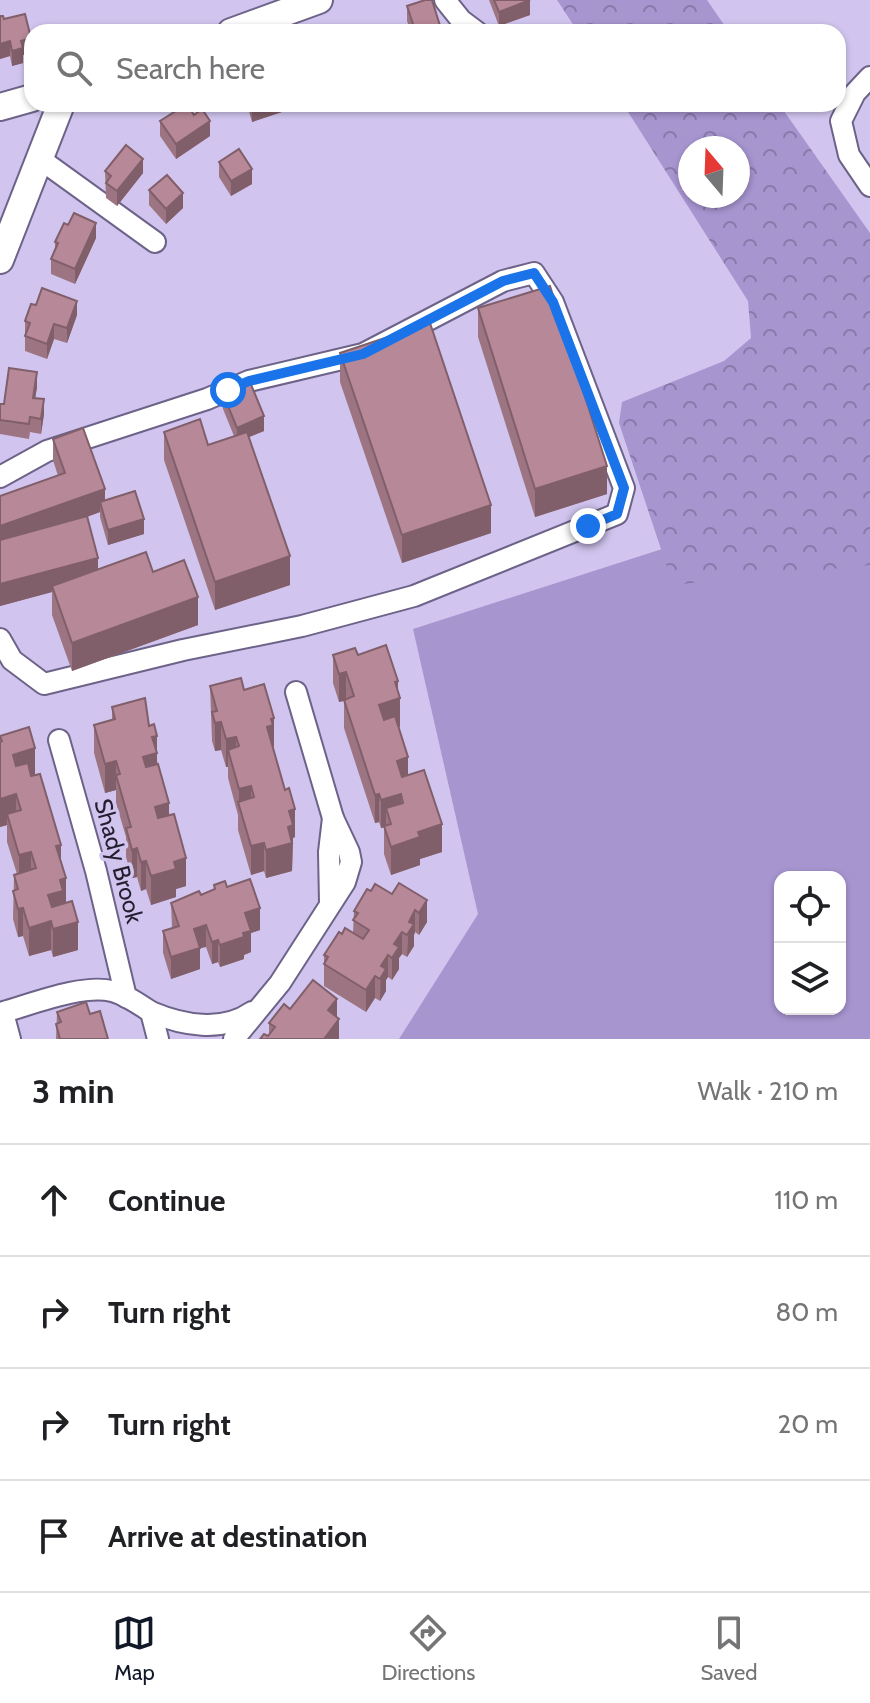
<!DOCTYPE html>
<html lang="en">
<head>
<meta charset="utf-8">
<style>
	body { margin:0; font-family:Cabin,sans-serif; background:#f6f6f6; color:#202124 }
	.controls { position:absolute; right:24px; bottom:24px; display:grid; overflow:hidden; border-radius:16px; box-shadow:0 2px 6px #0004 }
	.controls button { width:72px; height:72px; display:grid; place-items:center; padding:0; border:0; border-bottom:2px solid #e0e0e0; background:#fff; color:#202124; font:40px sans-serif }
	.compass { position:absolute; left:678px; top:136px; width:72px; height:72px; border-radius:50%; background:#fff; box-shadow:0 2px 6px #0004; rotate:341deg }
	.stop { position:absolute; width:24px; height:24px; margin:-18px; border:6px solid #1a73e8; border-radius:50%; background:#fff }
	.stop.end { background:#1a73e8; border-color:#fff; box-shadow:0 2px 8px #0008 }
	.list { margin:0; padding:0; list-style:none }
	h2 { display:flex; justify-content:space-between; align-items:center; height:104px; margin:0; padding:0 32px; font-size:34px }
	h2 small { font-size:26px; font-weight:400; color:#757577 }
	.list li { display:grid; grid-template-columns:52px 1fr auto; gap:24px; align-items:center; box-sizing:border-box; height:112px; padding:0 32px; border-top:2px solid #e0e0e0 }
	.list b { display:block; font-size:30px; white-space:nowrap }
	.list em { font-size:26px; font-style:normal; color:#757577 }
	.icon { flex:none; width:44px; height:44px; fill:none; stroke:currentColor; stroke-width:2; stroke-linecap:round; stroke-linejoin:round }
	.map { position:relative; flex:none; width:870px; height:1039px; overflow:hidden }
	.search { position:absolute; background:#fff; box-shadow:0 2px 6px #0004; left:24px; right:24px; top:24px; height:88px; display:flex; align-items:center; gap:20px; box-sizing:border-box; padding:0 28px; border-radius:24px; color:#757577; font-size:30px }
	.sheet { height:552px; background:#fff }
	nav { display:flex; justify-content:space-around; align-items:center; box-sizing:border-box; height:112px; border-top:2px solid #e0e0e0; background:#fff; font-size:22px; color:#757577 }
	nav a { display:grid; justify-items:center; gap:4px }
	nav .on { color:#111827 }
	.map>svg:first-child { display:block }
	.green { fill:#a795d0; fill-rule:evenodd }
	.forest { fill:url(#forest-crowns); fill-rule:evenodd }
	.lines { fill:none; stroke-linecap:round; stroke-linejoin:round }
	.minor-casing { stroke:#6d6288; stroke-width:24 }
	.major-casing { stroke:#6d6288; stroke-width:30 }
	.minor { stroke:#fff; stroke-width:20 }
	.major { stroke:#fff; stroke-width:26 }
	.wall { fill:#9d7582 }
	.shaded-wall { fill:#805f6a }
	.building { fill:#b78897; stroke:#805f6a; stroke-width:2 }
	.route { stroke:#1a73e8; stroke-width:10 }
	.labels { text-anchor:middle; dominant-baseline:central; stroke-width:7; stroke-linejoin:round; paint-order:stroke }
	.street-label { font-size:24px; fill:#241f2f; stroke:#d1c5ef }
</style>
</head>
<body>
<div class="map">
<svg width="870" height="1039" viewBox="0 0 870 1039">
	<defs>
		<pattern id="forest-crowns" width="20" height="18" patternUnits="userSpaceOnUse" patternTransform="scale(2)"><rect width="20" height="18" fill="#a795d0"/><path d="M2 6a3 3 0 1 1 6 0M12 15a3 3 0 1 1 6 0" fill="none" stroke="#8879a9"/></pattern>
	</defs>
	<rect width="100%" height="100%" fill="#d1c5ef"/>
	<path class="green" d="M870 522V1039H399L478 914 413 629 687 541ZM780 877H840V1009H780Z"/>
	<g class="forest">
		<polygon points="557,0 707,0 729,32 578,32"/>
		<path d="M623 104H779L870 233V565L673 585 619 423 622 402 724 361 751 338 748 301ZM738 148V196H690V148Z"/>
	</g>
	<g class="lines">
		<defs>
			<g id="minor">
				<polyline points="445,0 461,20 477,32"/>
				<polyline points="870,77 855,93 841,121 849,155 870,186"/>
				<polyline points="40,159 155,242"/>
				<polyline points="0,477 47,451 207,399 249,381 363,354 503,281 534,273 553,302 624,488 617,514 414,596 302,626 183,650 44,684 12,660 0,639"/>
				<polyline points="296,692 333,818"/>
				<polyline points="59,740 96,871 126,997"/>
				<path d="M151 1012C182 1025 222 1033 252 1012"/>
				<path d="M0 1013C30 1005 81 984 112 991 126 995 139 1004 151 1012L158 1039"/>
				<polyline points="3,1013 10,1039"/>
				<polyline points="234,1039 280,983 345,882 351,862 349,852 333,818 329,852 330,903"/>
			</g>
			<g id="major">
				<polyline points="231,32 319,0"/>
				<polyline points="0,107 32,98"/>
				<polyline points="0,260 61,104"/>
			</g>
		</defs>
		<use href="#minor" class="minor-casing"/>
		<use href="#major" class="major-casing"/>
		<use href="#minor" class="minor"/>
		<use href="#major" class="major"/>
	</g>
	<g class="wall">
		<polygon points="489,0 530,0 530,15 499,26"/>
		<polygon points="407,6 442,32 411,32 407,21"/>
		<polygon points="0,16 4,19 31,53 23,55 23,63 12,66 10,56 0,59"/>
		<polygon points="247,104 294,104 294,108 252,122"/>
		<polygon points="160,121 210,136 176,159 160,136"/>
		<polygon points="219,162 252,184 231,196 219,177"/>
		<polygon points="105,171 143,173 117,206 106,198"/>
		<polygon points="149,190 183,208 166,224 149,205"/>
		<polygon points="96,238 75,284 51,274 51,259 55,249 55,242"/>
		<polygon points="478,308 607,494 535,517 478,337"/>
		<polygon points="77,315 67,343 54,339 47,359 25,351 25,321"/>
		<polygon points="340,353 491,533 402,563 340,382"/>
		<polygon points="37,387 35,398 44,414 41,434 30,432 29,439 0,434 0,404 4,404"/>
		<polygon points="223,394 264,431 249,437 290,585 215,610 164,460 164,432 208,445 234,436 223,409"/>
		<polygon points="53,439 105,501 144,534 108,545 100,517 100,512 87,517 98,569 153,572 198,625 72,671 52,615 52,592 0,606 0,496 58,476 53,460"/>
		<polygon points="333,655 358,655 398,691 400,727 399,727 408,775 442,852 420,859 420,865 391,875 384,854 384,827 381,828 379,822 375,823 344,728 344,701 339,702 333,683"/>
		<polygon points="210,686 244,690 274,746 273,747 295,837 293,838 292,871 266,878 264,871 251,875 238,830 238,815 228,778 228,767 226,767 221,750 215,751 212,741"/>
		<polygon points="112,707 149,726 186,886 176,889 176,897 151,905 146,889 141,891 137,877 132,878 126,857 126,837 116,803 116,790 105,793 94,753 94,725 112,720"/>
		<polygon points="0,736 35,775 61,861 66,903 78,950 53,957 51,950 29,956 23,936 18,937 13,919 14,875 17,874 7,842 7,825 0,827"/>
		<polygon points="399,883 427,922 419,935 415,932 414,935 414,946 407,957 402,954 399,958 399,969 392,980 388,977 386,980 386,991 380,1001 375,998 366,1012 324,986 324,955 342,934 353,933 354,911 371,891 392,894"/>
		<polygon points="214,885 227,887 260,930 251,933 251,952 244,955 244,959 220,967 218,962 212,964 206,947 200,948 200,969 171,979 163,953 163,931 172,928 171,903 214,890"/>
		<polygon points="290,1009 337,1017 339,1039 268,1036 269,1034 269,1023"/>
		<polygon points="57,1012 90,1014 108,1039 56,1039"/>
	</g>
	<g class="shaded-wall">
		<polygon points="530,0 530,15 499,26 499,12"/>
		<polygon points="31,38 31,53 23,55 23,63 12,66 12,51 21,41"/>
		<polygon points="10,41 10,56 0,59 0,44"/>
		<polygon points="261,104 294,104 294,108 252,122 252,107"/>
		<polygon points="210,121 210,136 176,159 176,144"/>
		<polygon points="143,159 143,173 117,206 117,191"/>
		<polygon points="252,169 252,184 231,196 231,181"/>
		<polygon points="183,193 183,208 166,224 166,209"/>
		<polygon points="96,223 96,238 75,284 75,269"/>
		<polygon points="77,301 77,315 67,343 67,328"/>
		<polygon points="54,324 54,339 47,359 47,344"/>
		<polygon points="37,372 37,387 33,413 33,398"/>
		<polygon points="44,399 44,414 41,434 41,419"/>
		<polygon points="264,416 264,431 237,442 237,428"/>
		<polygon points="607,466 607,494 535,517 535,489"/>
		<polygon points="105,489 105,511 100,502 100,512 0,548 0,526"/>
		<polygon points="491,505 491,533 402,563 402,535"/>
		<polygon points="144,519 144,534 108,545 108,530"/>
		<polygon points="290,556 290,585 215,610 215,582"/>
		<polygon points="98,558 98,579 52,586 52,592 0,606 0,584"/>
		<polygon points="198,597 198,625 72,671 72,643"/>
		<polygon points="346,672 346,700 339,702 339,674"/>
		<polygon points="398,681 398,699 400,698 400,727 379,734 379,705 395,682"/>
		<polygon points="274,718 274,746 273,747 267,727 271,719"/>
		<polygon points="221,722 221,750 215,751 215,723"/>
		<polygon points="157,736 157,764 143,785 143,757 152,737"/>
		<polygon points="236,737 236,765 228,750 228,767 226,767 226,739"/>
		<polygon points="35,748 35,776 13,783 13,755"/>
		<polygon points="408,757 408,785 397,789 397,761"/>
		<polygon points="116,761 116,790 105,793 105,764"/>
		<polygon points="251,786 251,814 239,804 239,789"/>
		<polygon points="16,794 16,822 7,814 7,825 0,827 0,799"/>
		<polygon points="379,794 379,822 375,823 375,795"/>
		<polygon points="401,794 401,822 386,808 386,827 381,828 381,800"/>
		<polygon points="169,803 169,831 155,835 155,807"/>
		<polygon points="295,809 295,837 293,838 292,871 266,878 266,850 289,811"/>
		<polygon points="442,824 442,852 420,859 420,865 391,875 391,847 418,832"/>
		<polygon points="264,843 264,871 251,875 251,846"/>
		<polygon points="61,845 61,874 56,846"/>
		<polygon points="137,848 137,877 132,878 132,850"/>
		<polygon points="31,852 31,880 19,884 19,855"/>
		<polygon points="186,858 186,886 176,889 176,897 151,905 151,876 174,862"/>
		<polygon points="146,861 146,889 141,891 141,862"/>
		<polygon points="66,878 66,906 51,923 51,950 29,956 29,928 48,895 60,880"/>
		<polygon points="427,900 427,922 419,935 419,913"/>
		<polygon points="23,908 23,936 18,937 18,909"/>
		<polygon points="260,908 260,930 251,933 251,952 244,955 244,959 220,967 220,945 245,913"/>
		<polygon points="415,910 415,932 414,935 414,946 407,957 409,922"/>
		<polygon points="78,922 78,950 53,957 53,929"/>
		<polygon points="206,925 206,947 200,948 200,969 171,979 171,957 194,929"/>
		<polygon points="402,932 402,954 399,958 399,969 392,980 392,958 394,944"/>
		<polygon points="218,940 218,962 212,964 212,942"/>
		<polygon points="388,955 388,977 386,980 386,991 380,1001 381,966"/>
		<polygon points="375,976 375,998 366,1012 366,990"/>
		<polygon points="337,999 337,1022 339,1019 339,1039 324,1039 328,1010"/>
	</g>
	<g class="building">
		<polygon points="425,0 432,0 442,32 411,32 415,30 407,6"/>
		<polygon points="494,0 530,0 499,12"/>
		<polygon points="25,14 31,38 21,41 23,48 12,51 10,41 0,44 0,16 3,16 4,19"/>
		<polygon points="187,104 194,115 202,109 210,121 176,144 160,121"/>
		<polygon points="126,145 143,159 117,191 106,183 111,176 105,171"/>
		<polygon points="239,149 252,169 231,181 219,162"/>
		<polygon points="167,175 183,193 166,209 149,190"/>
		<polygon points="74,213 96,223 75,269 51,259 58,243 55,242 64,223 68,225"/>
		<polygon points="550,286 607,466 535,489 478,308"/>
		<polygon points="42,288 77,301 67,328 54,324 47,344 25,336 30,323 25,321 31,304 36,305"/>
		<polygon points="430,323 491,505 402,535 340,353"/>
		<polygon points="9,368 37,372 33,398 44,399 41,419 30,417 29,424 0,420 0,404 4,404"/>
		<polygon points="250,382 264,416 237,428 223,394"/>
		<polygon points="200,419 208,445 247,432 290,556 215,582 164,432"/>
		<polygon points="83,428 105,489 0,526 0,496 65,473 53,439"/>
		<polygon points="135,491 144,519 108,530 100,502"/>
		<polygon points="87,516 98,558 0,584 0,540"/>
		<polygon points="146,552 153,572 184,560 198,597 72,643 52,586"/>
		<polygon points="386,645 398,681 395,682 400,698 379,705 384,720 395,716 408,757 397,761 402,777 424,770 442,824 418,832 420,837 391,847 384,826 391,824 386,808 403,803 401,794 381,800 379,794 375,795 344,700 354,696 346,672 339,674 333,655 355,648 358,655"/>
		<polygon points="241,678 244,690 264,684 274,718 271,719 273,725 267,727 285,790 289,788 295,809 289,811 293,825 288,827 292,843 266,850 264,843 251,846 238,802 254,797 251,786 239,789 228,750 239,746 236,737 226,739 221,722 215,723 212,712 217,711 210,686"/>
		<polygon points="145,698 149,726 154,724 157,736 152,737 157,753 143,757 146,767 158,764 169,803 155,807 158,818 174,814 186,858 174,862 176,869 151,876 146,861 141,862 137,848 132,850 126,828 131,827 116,775 120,774 116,761 105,764 94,725 115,719 112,707"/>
		<polygon points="29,727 35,748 13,755 16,766 28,763 31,776 40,774 61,845 56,846 66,878 60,880 63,891 48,895 52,907 72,901 78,922 53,929 51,921 29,928 23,908 18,909 13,891 18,889 14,875 36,868 31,852 19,855 7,814 21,810 16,794 0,799 0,742 2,741 0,736"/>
		<polygon points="250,879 260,908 245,913 251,931 243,933 244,937 220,945 218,940 212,942 206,925 194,929 200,948 171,957 163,931 179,926 171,903 199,891 201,895 215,889 214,885 225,881 227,887"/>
		<polygon points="399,883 427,900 419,913 415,910 409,922 414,924 407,935 402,932 394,944 399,947 392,958 388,955 381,966 386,969 380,979 375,976 366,990 324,964 328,957 324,955 339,932 342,934 345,928 363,939 369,930 353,920 358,913 354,911 367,889 371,891 375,884 392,894"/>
		<polygon points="313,980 337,999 328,1010 339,1019 324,1039 260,1039 264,1034 268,1036 275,1027 269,1023 284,1004 290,1009"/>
		<polygon points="86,1002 90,1014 100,1011 108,1039 60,1039 56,1024 61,1022 57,1012"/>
	</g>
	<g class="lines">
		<polyline class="route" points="228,390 249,381 363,354 503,281 534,273 553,302 624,488 617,514 588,526"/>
	</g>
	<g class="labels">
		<g class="street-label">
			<text transform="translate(119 861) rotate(75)">Shady Brook</text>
		</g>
	</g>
</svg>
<div class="controls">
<button><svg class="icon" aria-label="locate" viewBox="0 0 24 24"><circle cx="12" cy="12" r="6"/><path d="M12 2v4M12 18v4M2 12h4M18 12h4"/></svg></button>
<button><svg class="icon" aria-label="layers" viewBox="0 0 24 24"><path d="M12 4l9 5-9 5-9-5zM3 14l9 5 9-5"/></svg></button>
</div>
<svg class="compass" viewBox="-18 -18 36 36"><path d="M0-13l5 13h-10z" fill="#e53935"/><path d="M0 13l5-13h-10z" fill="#757577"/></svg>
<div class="stop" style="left:228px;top:390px"></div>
<div class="stop end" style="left:588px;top:526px"></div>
<div class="search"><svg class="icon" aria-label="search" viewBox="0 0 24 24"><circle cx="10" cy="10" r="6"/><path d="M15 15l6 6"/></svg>Search here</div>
</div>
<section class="sheet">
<h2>3 min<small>Walk · 210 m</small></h2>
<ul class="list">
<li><svg class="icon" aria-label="ahead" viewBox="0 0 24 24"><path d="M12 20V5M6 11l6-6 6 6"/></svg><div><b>Continue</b></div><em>110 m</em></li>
<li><svg class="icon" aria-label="right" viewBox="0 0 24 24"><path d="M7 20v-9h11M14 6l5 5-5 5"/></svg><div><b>Turn right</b></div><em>80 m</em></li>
<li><svg class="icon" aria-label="right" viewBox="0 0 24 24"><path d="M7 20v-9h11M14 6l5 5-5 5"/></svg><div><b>Turn right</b></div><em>20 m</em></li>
<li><svg class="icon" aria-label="arrive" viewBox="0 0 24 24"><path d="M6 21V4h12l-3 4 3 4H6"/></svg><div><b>Arrive at destination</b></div></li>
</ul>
</section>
<nav>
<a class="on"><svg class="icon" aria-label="map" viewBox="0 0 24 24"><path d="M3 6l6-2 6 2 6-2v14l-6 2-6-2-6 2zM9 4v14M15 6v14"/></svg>Map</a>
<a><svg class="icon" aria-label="directions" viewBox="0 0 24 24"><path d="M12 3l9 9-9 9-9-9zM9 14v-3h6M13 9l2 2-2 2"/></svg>Directions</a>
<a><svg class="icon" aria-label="saved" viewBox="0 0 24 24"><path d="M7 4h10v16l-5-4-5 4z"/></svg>Saved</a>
</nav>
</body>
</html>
